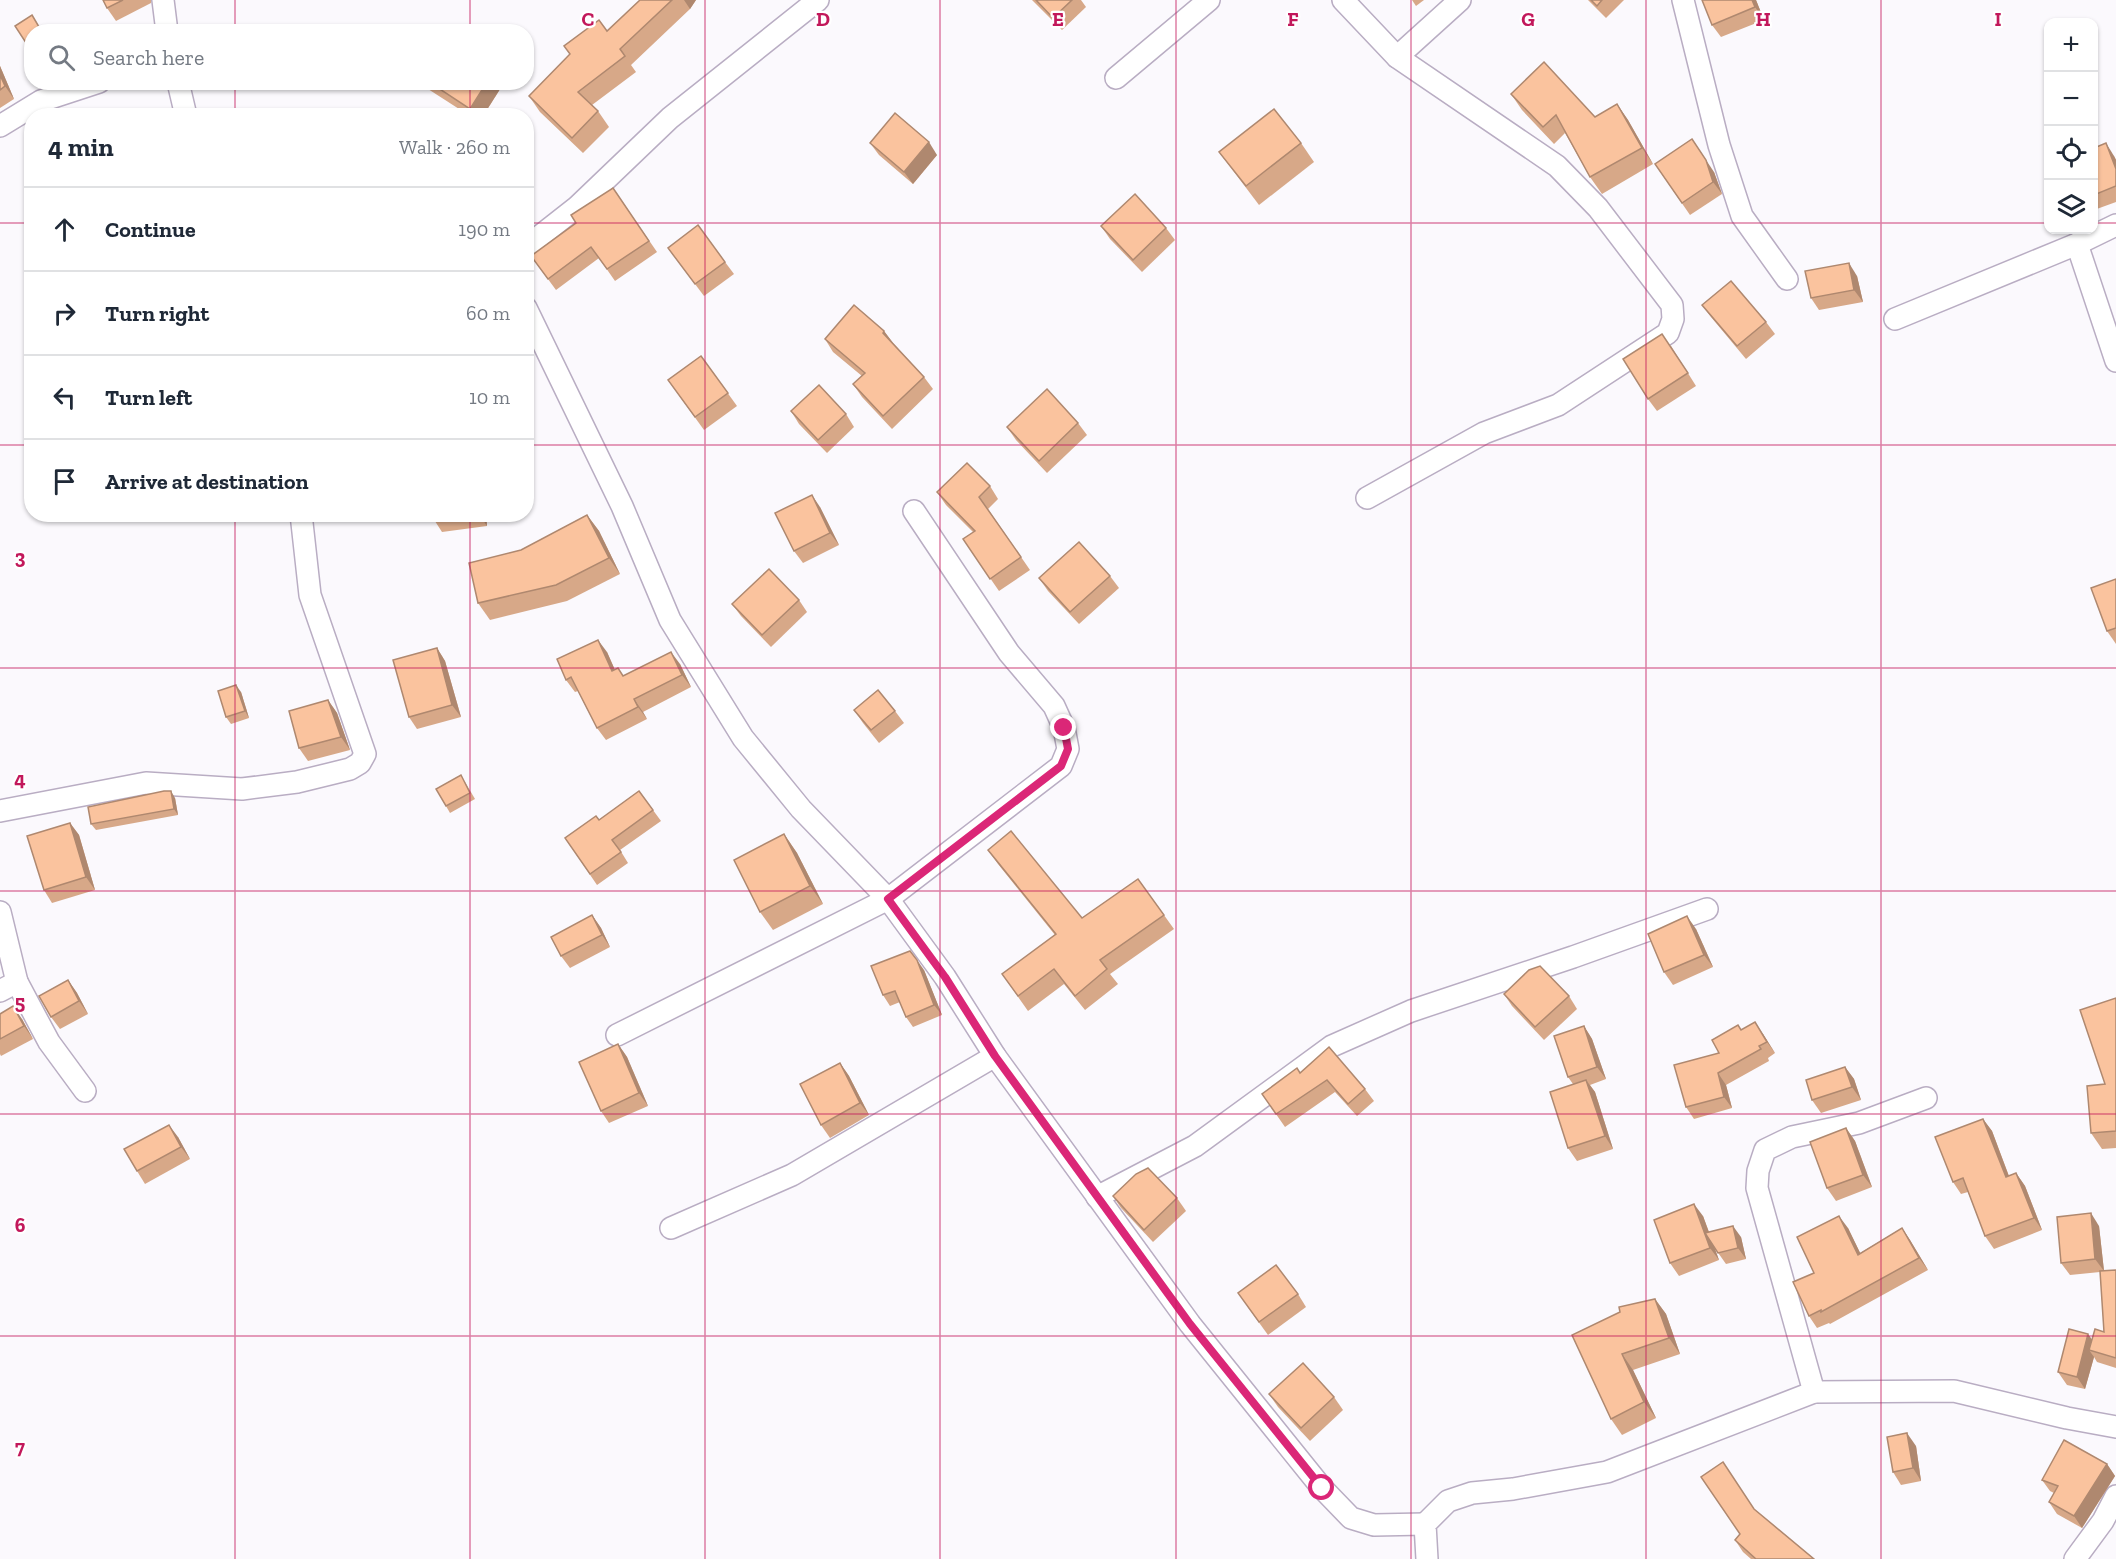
<!DOCTYPE html>
<html lang="en">
<head>
<meta charset="utf-8">
<style>
	body { margin:0; font-family:"Zilla Slab",serif; background:#f6f6f7; color:#1f2937 }
	.controls { position:absolute; right:18px; top:18px; display:grid; overflow:hidden; border-radius:12px; box-shadow:0 2px 4px #0004 }
	.controls button { width:54px; height:54px; display:grid; place-items:center; padding:0; border:0; border-bottom:2px solid #e0e1e3; background:#fff; color:#1f2937; font:30px sans-serif }
	.stop { position:absolute; width:18px; height:18px; margin:-14px; border:4px solid #db2777; border-radius:50%; background:#fff }
	.stop.end { background:#db2777; border-color:#fff; box-shadow:0 2px 6px #0008 }
	.list { margin:0; padding:0; list-style:none }
	h2 { display:flex; justify-content:space-between; align-items:center; height:78px; margin:0; padding:0 24px; font-size:26px }
	h2 small { font-size:20px; font-weight:400; color:#747a83 }
	.list li { display:grid; grid-template-columns:39px 1fr auto; gap:18px; align-items:center; box-sizing:border-box; height:84px; padding:0 24px; border-top:2px solid #e0e1e3 }
	.list b { display:block; font-size:22px; white-space:nowrap }
	.list em { font-size:20px; font-style:normal; color:#747a83 }
	.icon { flex:none; width:33px; height:33px; fill:none; stroke:currentColor; stroke-width:2; stroke-linecap:round; stroke-linejoin:round }
	.map { position:relative; flex:none; width:2116px; height:1559px; overflow:hidden }
	.search { position:absolute; background:#fff; box-shadow:0 2px 4px #0004; left:24px; top:24px; width:510px; height:66px; display:flex; align-items:center; gap:15px; box-sizing:border-box; padding:0 21px; border-radius:24px; color:#747a83; font-size:22px }
	.panel { position:absolute; background:#fff; box-shadow:0 2px 4px #0004; left:24px; top:108px; width:510px; height:414px; border-radius:24px }
	.map>svg:first-child { display:block }
	.lines { fill:none; stroke-linecap:round; stroke-linejoin:round }
	.minor-casing { stroke:#b9adc3; stroke-width:24 }
	.minor { stroke:#fff; stroke-width:21 }
	.wall { fill:#d7a888 }
	.shaded-wall { fill:#af886f }
	.building { fill:#fac39e; stroke:#af886f; stroke-width:1.5 }
	.route { stroke:#db2777; stroke-width:8 }
	.grid { fill:none; stroke:#c2185b; stroke-width:1.5; stroke-opacity:0.55 }
	.grid-label { font-size:20px; text-anchor:middle; font-weight:bold; fill:#c2185b; stroke:#fff; stroke-width:4.5; stroke-linejoin:round; paint-order:stroke }
</style>
</head>
<body>
<div class="map">
<svg width="2116" height="1559" viewBox="0 0 2116 1559">
	<rect width="100%" height="100%" fill="#fbf9fd"/>
	<g class="lines">
		<defs>
			<g id="minor">
				<polyline points="163,0 167,32"/>
				<polyline points="1343,0 1397,57 1557,166 1598,208 1672,305 1673,319 1668,333 1558,405 1484,433 1367,498"/>
				<polyline points="1683,0 1719,145 1742,216 1787,279"/>
				<polyline points="1397,57 1460,0"/>
				<polyline points="1116,78 1209,0"/>
				<polyline points="178,82 186,116"/>
				<polyline points="0,126 41,101 99,82"/>
				<polyline points="2077,244 2116,361"/>
				<polyline points="526,247 577,207 670,118 818,0"/>
				<polyline points="526,308 622,506 670,620 743,738 801,809 888,899 945,977 995,1056 1190,1324 1322,1488 1351,1518 1374,1525 1425,1524"/>
				<polyline points="1895,319 2077,244 2116,225"/>
				<polyline points="0,811 146,783 242,789 297,782 350,769 360,763 365,754 310,595 301,514"/>
				<polyline points="0,912 17,982 0,991"/>
				<polyline points="17,982 49,1042 85,1091"/>
				<polyline points="617,1035 888,899 1061,766 1068,749 1064,728 1054,706 1009,653 914,511"/>
				<polyline points="1097,1197 1195,1146 1332,1046 1411,1011 1573,957 1707,909"/>
				<polyline points="671,1228 792,1175 995,1056"/>
				<polyline points="1814,1392 1954,1391 2067,1418 2116,1427"/>
				<polyline points="1427,1559 1425,1524 1448,1501 1472,1493 1513,1489 1607,1472 1814,1392 1757,1188 1758,1171 1765,1150 1792,1137 1859,1123 1926,1098"/>
				<polyline points="2075,1559 2103,1521 2116,1496"/>
			</g>
		</defs>
		<use href="#minor" class="minor-casing"/>
		<use href="#minor" class="minor"/>
	</g>
	<g class="wall">
		<polygon points="103,0 151,0 151,3 116,21 107,8"/>
		<polygon points="640,0 696,0 690,9 631,65 636,72 592,105 598,111 609,127 583,153 540,112 529,96 607,31"/>
		<polygon points="1032,0 1081,0 1086,7 1062,30"/>
		<polygon points="1412,0 1424,0 1416,6"/>
		<polygon points="1588,0 1624,0 1606,18"/>
		<polygon points="1756,0 1764,20 1721,37 1712,25"/>
		<polygon points="0,66 14,99 0,108"/>
		<polygon points="423,82 499,82 502,86 483,116 470,116 428,89"/>
		<polygon points="1511,94 1595,117 1617,104 1628,120 1653,164 1602,194 1590,177 1565,133 1554,144 1522,110"/>
		<polygon points="870,143 937,155 913,184 879,155"/>
		<polygon points="1301,143 1314,162 1259,205 1219,152"/>
		<polygon points="2094,148 2114,156 2116,160 2116,202 2094,210"/>
		<polygon points="1655,164 1714,172 1722,194 1690,215"/>
		<polygon points="613,188 657,252 615,281 599,258 556,290 531,256 576,223"/>
		<polygon points="1101,226 1166,228 1175,240 1142,272 1110,239"/>
		<polygon points="668,248 725,262 734,274 704,296"/>
		<polygon points="1857,276 1863,302 1819,310 1811,298"/>
		<polygon points="1702,305 1766,322 1775,334 1746,359 1711,317"/>
		<polygon points="884,331 893,343 924,377 933,389 892,429 862,397 853,384 862,376 833,352 825,339"/>
		<polygon points="1671,346 1696,386 1657,411 1648,399"/>
		<polygon points="701,356 737,406 704,430 668,380"/>
		<polygon points="791,411 846,414 854,427 827,453 799,424"/>
		<polygon points="1078,423 1087,435 1047,473 1016,440 1007,427"/>
		<polygon points="990,486 998,499 988,509 1030,570 999,591 963,539 973,532 946,505 937,492"/>
		<polygon points="820,507 839,545 803,563 794,551"/>
		<polygon points="427,514 486,514 487,526 442,532 433,518 429,518"/>
		<polygon points="587,515 599,531 620,574 567,601 490,620 478,603 521,550"/>
		<polygon points="1110,576 1119,588 1079,624 1048,591 1039,578"/>
		<polygon points="2116,579 2116,644 2107,631"/>
		<polygon points="799,600 807,612 771,647 741,616 732,604"/>
		<polygon points="437,648 445,661 461,717 417,729 409,717"/>
		<polygon points="607,652 615,670 624,676 680,664 691,687 643,712 647,719 606,740 597,728 578,691 575,692 566,680"/>
		<polygon points="241,692 249,718 231,724 226,717"/>
		<polygon points="328,700 337,713 350,750 308,761 299,748"/>
		<polygon points="854,710 895,711 904,723 879,743 863,723"/>
		<polygon points="465,782 475,799 450,813 446,806"/>
		<polygon points="639,791 661,821 620,850 628,863 597,885 565,838 599,820"/>
		<polygon points="175,798 178,815 96,830 91,824"/>
		<polygon points="70,823 79,835 95,890 52,903 44,890"/>
		<polygon points="784,834 797,853 823,904 773,930 760,912"/>
		<polygon points="988,850 1082,918 1138,879 1174,929 1110,974 1118,984 1085,1010 1064,984 1028,1011 1002,974 1055,935 998,864"/>
		<polygon points="592,915 601,928 610,947 570,968 561,956"/>
		<polygon points="1696,929 1713,967 1673,985 1664,972"/>
		<polygon points="924,970 942,1015 913,1027 906,1017 900,1002 890,1006 883,995"/>
		<polygon points="68,980 77,993 88,1014 60,1029 51,1017"/>
		<polygon points="1504,994 1569,996 1577,1009 1544,1040 1512,1006"/>
		<polygon points="2116,998 2116,1148 2102,1149 2091,1133 2105,1084"/>
		<polygon points="0,1014 22,1019 33,1039 1,1056 0,1054"/>
		<polygon points="1738,1025 1741,1030 1763,1034 1775,1053 1768,1058 1769,1061 1726,1085 1732,1108 1694,1119 1686,1107 1719,1053"/>
		<polygon points="1584,1026 1592,1039 1606,1079 1590,1085 1595,1092 1613,1149 1577,1161 1568,1148 1573,1084 1568,1077"/>
		<polygon points="618,1044 627,1057 648,1106 609,1123 601,1111"/>
		<polygon points="840,1063 849,1076 869,1115 830,1138 821,1125"/>
		<polygon points="1845,1067 1854,1079 1861,1100 1821,1113 1812,1100"/>
		<polygon points="1300,1073 1365,1089 1374,1101 1357,1116 1335,1092 1285,1127 1262,1094"/>
		<polygon points="1983,1119 1992,1131 2009,1176 2016,1173 2025,1186 2042,1230 1994,1249 1985,1236 1968,1192 1961,1194 1953,1182"/>
		<polygon points="1846,1128 1855,1141 1872,1187 1836,1201 1827,1188"/>
		<polygon points="178,1137 190,1159 145,1184 137,1171"/>
		<polygon points="1113,1196 1177,1198 1186,1211 1153,1242 1121,1208"/>
		<polygon points="1703,1216 1709,1232 1741,1237 1746,1259 1726,1264 1714,1247 1719,1260 1679,1276 1670,1263"/>
		<polygon points="2099,1226 2104,1271 2116,1270 2116,1368 2097,1362 2094,1357 2085,1389 2067,1385 2058,1372 2088,1334 2092,1340 2104,1332 2100,1272 2070,1275 2061,1263"/>
		<polygon points="1848,1228 1860,1253 1902,1228 1910,1240 1928,1270 1830,1324 1829,1323 1817,1328 1809,1316 1814,1273"/>
		<polygon points="1298,1294 1306,1307 1268,1335 1247,1306"/>
		<polygon points="1655,1299 1666,1314 1680,1354 1633,1370 1656,1418 1622,1435 1611,1419 1620,1312"/>
		<polygon points="1269,1394 1334,1397 1343,1410 1310,1441 1278,1407"/>
		<polygon points="1916,1446 1921,1481 1901,1485 1893,1472"/>
		<polygon points="2107,1464 2115,1476 2082,1528 2057,1514 2049,1502 2054,1493 2050,1491 2042,1480"/>
		<polygon points="1755,1510 1814,1559 1751,1559 1743,1552 1735,1540 1740,1534"/>
	</g>
	<g class="shaded-wall">
		<polygon points="684,0 696,0 690,9"/>
		<polygon points="1752,0 1756,0 1764,20 1755,7"/>
		<polygon points="0,66 14,99 5,86 0,75"/>
		<polygon points="487,82 499,82 502,86 483,116 475,116 470,109"/>
		<polygon points="1617,104 1628,120 1653,164 1642,148"/>
		<polygon points="1692,139 1714,172 1722,194 1713,182"/>
		<polygon points="929,142 937,155 913,184 904,172"/>
		<polygon points="2106,143 2114,156 2116,160 2116,169"/>
		<polygon points="1849,263 1857,276 1863,302 1854,290"/>
		<polygon points="884,331 893,343 883,333"/>
		<polygon points="812,495 820,507 839,545 830,533"/>
		<polygon points="479,514 486,514 487,526"/>
		<polygon points="587,515 599,531 620,574 609,558"/>
		<polygon points="598,640 607,652 621,684 612,671"/>
		<polygon points="437,648 445,661 461,717 452,705"/>
		<polygon points="671,652 680,664 691,687 682,675"/>
		<polygon points="236,685 241,692 249,718 245,711"/>
		<polygon points="634,699 643,712 647,719 638,707"/>
		<polygon points="328,700 337,713 350,750 341,737"/>
		<polygon points="171,791 175,798 178,815 174,809"/>
		<polygon points="70,823 79,835 95,890 86,877"/>
		<polygon points="784,834 797,853 823,904 810,886"/>
		<polygon points="592,915 601,928 610,947 602,935"/>
		<polygon points="1687,916 1696,929 1713,967 1704,955"/>
		<polygon points="917,960 924,970 942,1015 934,1005"/>
		<polygon points="68,980 77,993 88,1014 79,1001"/>
		<polygon points="13,1006 22,1019 33,1039 24,1026"/>
		<polygon points="1755,1022 1763,1034 1775,1053 1767,1042"/>
		<polygon points="1584,1026 1592,1039 1606,1079 1597,1067"/>
		<polygon points="618,1044 627,1057 648,1106 639,1093"/>
		<polygon points="840,1063 849,1076 869,1115 860,1103"/>
		<polygon points="1845,1067 1854,1079 1861,1100 1852,1087"/>
		<polygon points="1718,1073 1726,1085 1732,1108 1724,1097"/>
		<polygon points="1586,1080 1595,1092 1613,1149 1605,1136"/>
		<polygon points="1983,1119 1992,1131 2014,1190 2006,1177"/>
		<polygon points="169,1125 178,1137 190,1159 181,1147"/>
		<polygon points="1846,1128 1855,1141 1872,1187 1863,1175"/>
		<polygon points="2016,1173 2025,1186 2042,1230 2034,1218"/>
		<polygon points="1694,1204 1703,1216 1719,1260 1710,1248"/>
		<polygon points="2091,1213 2099,1226 2104,1271 2095,1259"/>
		<polygon points="1839,1216 1848,1228 1867,1267 1858,1255"/>
		<polygon points="1733,1226 1741,1237 1746,1259 1738,1248"/>
		<polygon points="1902,1228 1910,1240 1928,1270 1919,1258"/>
		<polygon points="1655,1299 1666,1314 1680,1354 1669,1338"/>
		<polygon points="2088,1334 2097,1347 2089,1350 2094,1357 2085,1389 2077,1377"/>
		<polygon points="1622,1354 1633,1370 1656,1418 1644,1402"/>
		<polygon points="1907,1433 1916,1446 1921,1481 1913,1468"/>
		<polygon points="2107,1464 2115,1476 2082,1528 2074,1516"/>
	</g>
	<g class="building">
		<polygon points="103,0 123,0 107,8"/>
		<polygon points="640,0 672,0 620,49 625,56 578,92 598,111 572,138 529,96 570,54 564,46 599,20 607,31"/>
		<polygon points="1036,0 1072,0 1053,18"/>
		<polygon points="1591,0 1602,0 1597,6"/>
		<polygon points="1702,0 1752,0 1755,7 1712,25"/>
		<polygon points="32,15 42,32 32,32 32,52 15,26"/>
		<polygon points="82,28 84,32 75,32"/>
		<polygon points="1544,62 1595,117 1617,104 1642,148 1590,177 1556,115 1543,127 1511,94"/>
		<polygon points="0,75 5,86 0,90"/>
		<polygon points="429,82 487,82 470,109"/>
		<polygon points="1274,109 1301,143 1246,186 1219,152"/>
		<polygon points="895,113 929,142 904,172 870,143"/>
		<polygon points="1692,139 1706,160 1713,182 1682,203 1655,164"/>
		<polygon points="2106,143 2116,169 2116,186 2094,195 2094,148"/>
		<polygon points="613,188 649,241 607,269 591,247 548,279 531,256 576,223 571,215"/>
		<polygon points="1135,194 1166,228 1133,260 1101,226"/>
		<polygon points="698,225 725,262 695,284 668,248"/>
		<polygon points="1849,263 1854,290 1811,298 1805,271"/>
		<polygon points="1731,281 1766,322 1737,346 1702,305"/>
		<polygon points="854,305 884,331 883,333 924,377 883,416 853,384 865,373 825,339"/>
		<polygon points="1662,334 1688,373 1648,399 1623,359"/>
		<polygon points="701,356 728,393 695,417 668,380"/>
		<polygon points="819,385 846,414 818,440 791,411"/>
		<polygon points="1047,389 1078,423 1039,461 1007,427"/>
		<polygon points="967,463 990,486 979,497 1021,557 990,579 963,539 975,531 937,492"/>
		<polygon points="812,495 830,533 794,551 775,513"/>
		<polygon points="433,514 472,514 433,519"/>
		<polygon points="587,515 609,558 556,585 478,603 469,563 521,550"/>
		<polygon points="1079,542 1110,576 1070,612 1039,578"/>
		<polygon points="769,569 799,600 762,635 732,604"/>
		<polygon points="2116,579 2116,628 2107,631 2091,588"/>
		<polygon points="598,640 612,671 618,668 623,676 671,652 682,675 634,699 638,707 597,728 571,677 566,680 557,659"/>
		<polygon points="437,648 452,705 409,717 393,660"/>
		<polygon points="236,685 245,711 226,717 218,691"/>
		<polygon points="878,690 895,711 871,730 854,710"/>
		<polygon points="328,700 341,737 299,748 289,711"/>
		<polygon points="461,775 470,793 446,806 436,789"/>
		<polygon points="164,791 171,791 174,809 91,824 88,807"/>
		<polygon points="639,791 653,810 612,840 621,852 590,874 565,838 596,816 599,820"/>
		<polygon points="70,823 86,877 44,890 27,836"/>
		<polygon points="1011,831 1082,918 1138,879 1164,915 1100,960 1107,969 1075,996 1054,969 1018,996 1002,974 1056,934 988,850"/>
		<polygon points="784,834 810,886 760,912 734,860"/>
		<polygon points="592,915 602,935 561,956 551,937"/>
		<polygon points="1687,916 1704,955 1664,972 1648,934"/>
		<polygon points="910,951 917,960 934,1005 906,1017 895,991 883,995 871,966"/>
		<polygon points="1540,966 1569,996 1535,1027 1504,994 1529,970"/>
		<polygon points="68,980 79,1001 51,1017 39,996"/>
		<polygon points="2116,998 2116,1131 2091,1133 2087,1086 2105,1084 2080,1010"/>
		<polygon points="13,1006 24,1026 0,1039 0,1014"/>
		<polygon points="1755,1022 1767,1042 1759,1046 1761,1049 1718,1073 1724,1097 1686,1107 1674,1065 1719,1053 1712,1040 1738,1025 1741,1030"/>
		<polygon points="1584,1026 1597,1067 1568,1077 1554,1036"/>
		<polygon points="618,1044 639,1093 601,1111 579,1062"/>
		<polygon points="1329,1047 1365,1089 1348,1104 1327,1080 1276,1114 1262,1094 1297,1068 1300,1073"/>
		<polygon points="840,1063 860,1103 821,1125 800,1084"/>
		<polygon points="1845,1067 1852,1087 1812,1100 1806,1080"/>
		<polygon points="1586,1080 1605,1136 1568,1148 1550,1092"/>
		<polygon points="1983,1119 2006,1177 2016,1173 2034,1218 1985,1236 1963,1178 1953,1182 1935,1137"/>
		<polygon points="169,1125 181,1147 137,1171 124,1149"/>
		<polygon points="1846,1128 1863,1175 1827,1188 1810,1142"/>
		<polygon points="1148,1168 1177,1198 1144,1230 1113,1196 1136,1174"/>
		<polygon points="1694,1204 1710,1248 1670,1263 1654,1220"/>
		<polygon points="2091,1213 2095,1259 2061,1263 2057,1217"/>
		<polygon points="1839,1216 1858,1255 1902,1228 1919,1258 1821,1312 1821,1310 1809,1316 1793,1282 1814,1273 1797,1237"/>
		<polygon points="1733,1226 1738,1248 1718,1253 1705,1233"/>
		<polygon points="1276,1265 1298,1294 1259,1322 1238,1293"/>
		<polygon points="2116,1270 2116,1358 2089,1350 2095,1329 2104,1332 2100,1271"/>
		<polygon points="1655,1299 1669,1338 1622,1354 1644,1402 1611,1419 1572,1335 1620,1312 1619,1307"/>
		<polygon points="2069,1329 2088,1334 2077,1377 2058,1372"/>
		<polygon points="1303,1363 1334,1397 1301,1428 1269,1394"/>
		<polygon points="1907,1433 1913,1468 1893,1472 1887,1437"/>
		<polygon points="2064,1440 2107,1464 2074,1516 2049,1502 2058,1486 2042,1480"/>
		<polygon points="1723,1462 1754,1509 1814,1559 1756,1559 1735,1540 1740,1534 1701,1477"/>
	</g>
	<g class="lines">
		<polyline class="route" points="1064,728 1068,749 1061,766 888,899 945,977 995,1056 1190,1324 1322,1488"/>
	</g>
	<path class="grid" d="M235 0V32M470 0V32M705 0V1559M940 0V1559M1176 0V1559M1411 0V1559M1646 0V1559M1881 0V1559M235 82V116M470 82V116M0 223H32M526 223H2048M2094 223H2116M0 445H32M526 445H2116M235 514V1559M470 514V1559M0 668H2116M0 891H2116M0 1114H2116M0 1336H2116"/>
	<g class="grid-label">
		<text x="588" y="26">C</text>
		<text x="823" y="26">D</text>
		<text x="1058" y="26">E</text>
		<text x="1293" y="26">F</text>
		<text x="1528" y="26">G</text>
		<text x="1763" y="26">H</text>
		<text x="1998" y="26">I</text>
		<text x="20" y="564">3</text>
		<text x="20" y="786">4</text>
		<text x="20" y="1009">5</text>
		<text x="20" y="1232">6</text>
		<text x="20" y="1454">7</text>
	</g>
</svg>
<div class="controls">
<button>+</button>
<button>−</button>
<button><svg class="icon" aria-label="locate" viewBox="0 0 24 24"><circle cx="12" cy="12" r="6"/><path d="M12 2v4M12 18v4M2 12h4M18 12h4"/></svg></button>
<button><svg class="icon" aria-label="layers" viewBox="0 0 24 24"><path d="M12 4l9 5-9 5-9-5zM3 14l9 5 9-5"/></svg></button>
</div>
<div class="stop" style="left:1322px;top:1488px"></div>
<div class="stop end" style="left:1064px;top:728px"></div>
<div class="search"><svg class="icon" aria-label="search" viewBox="0 0 24 24"><circle cx="10" cy="10" r="6"/><path d="M15 15l6 6"/></svg>Search here</div>
<section class="panel">
<h2>4 min<small>Walk · 260 m</small></h2>
<ul class="list">
<li><svg class="icon" aria-label="ahead" viewBox="0 0 24 24"><path d="M12 20V5M6 11l6-6 6 6"/></svg><div><b>Continue</b></div><em>190 m</em></li>
<li><svg class="icon" aria-label="right" viewBox="0 0 24 24"><path d="M7 20v-9h11M14 6l5 5-5 5"/></svg><div><b>Turn right</b></div><em>60 m</em></li>
<li><svg class="icon" aria-label="left" viewBox="0 0 24 24"><path d="M17 20v-9H6M10 6l-5 5 5 5"/></svg><div><b>Turn left</b></div><em>10 m</em></li>
<li><svg class="icon" aria-label="arrive" viewBox="0 0 24 24"><path d="M6 21V4h12l-3 4 3 4H6"/></svg><div><b>Arrive at destination</b></div></li>
</ul>
</section>
</div>
</body>
</html>
